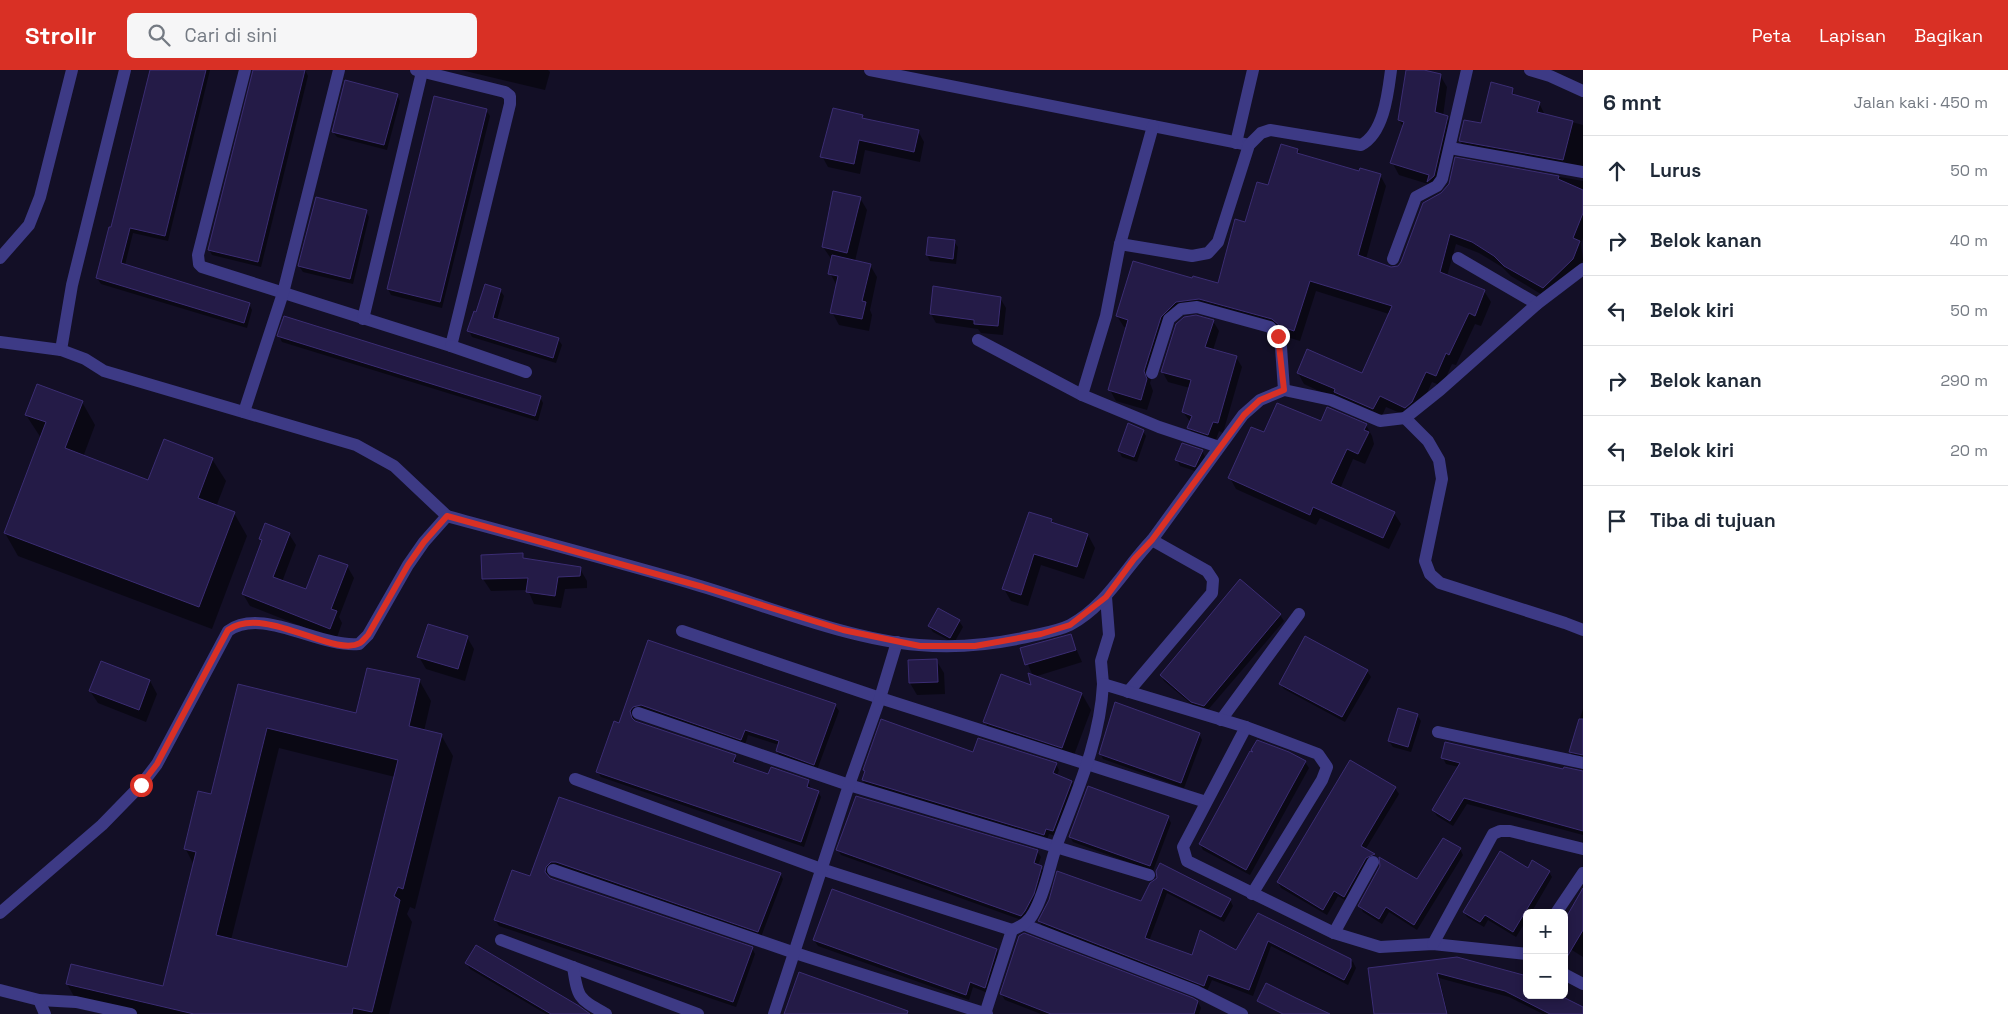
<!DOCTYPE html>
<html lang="id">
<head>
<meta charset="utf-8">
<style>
	body { margin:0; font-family:"Space Grotesk",sans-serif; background:#f6f6f7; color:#1f2937 }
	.controls { position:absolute; right:15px; bottom:15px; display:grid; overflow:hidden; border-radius:8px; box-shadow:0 2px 8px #0003 }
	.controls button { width:45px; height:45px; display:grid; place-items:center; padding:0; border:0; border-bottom:1px solid #e0e1e3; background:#fff; color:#1f2937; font:25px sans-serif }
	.stop { position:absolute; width:15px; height:15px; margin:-11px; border:4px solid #d93025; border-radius:50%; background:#fff }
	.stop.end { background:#d93025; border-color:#fff; box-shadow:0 1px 5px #0008 }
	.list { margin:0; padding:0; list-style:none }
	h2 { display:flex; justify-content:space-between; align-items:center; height:65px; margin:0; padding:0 20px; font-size:21px }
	h2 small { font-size:16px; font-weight:400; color:#747a83 }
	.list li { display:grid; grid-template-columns:32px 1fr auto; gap:15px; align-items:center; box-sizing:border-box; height:70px; padding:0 20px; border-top:1px solid #e0e1e3 }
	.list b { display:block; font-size:19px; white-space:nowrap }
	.list em { font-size:16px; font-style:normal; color:#747a83 }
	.icon { flex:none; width:28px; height:28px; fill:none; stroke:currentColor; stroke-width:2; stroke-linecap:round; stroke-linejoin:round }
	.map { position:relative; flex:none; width:1583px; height:944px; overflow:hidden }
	header { display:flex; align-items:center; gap:30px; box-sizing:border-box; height:70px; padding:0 25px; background:#d93025; color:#fff }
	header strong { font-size:24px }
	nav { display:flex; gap:28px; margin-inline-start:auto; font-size:18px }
	.search { width:350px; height:45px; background:#f6f6f7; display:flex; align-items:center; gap:12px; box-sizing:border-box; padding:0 18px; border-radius:8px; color:#747a83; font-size:19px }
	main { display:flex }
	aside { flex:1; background:#fff }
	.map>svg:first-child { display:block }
	.shadow { fill:#0007; fill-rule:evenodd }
	.building { fill:#241b47; stroke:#3b2d73; fill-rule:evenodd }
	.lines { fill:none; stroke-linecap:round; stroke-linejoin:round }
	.minor { stroke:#3d3a85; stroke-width:12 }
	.tertiary { stroke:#3d3a85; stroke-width:12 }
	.route { stroke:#d93025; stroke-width:6 }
</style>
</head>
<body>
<header>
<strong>Strollr</strong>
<div class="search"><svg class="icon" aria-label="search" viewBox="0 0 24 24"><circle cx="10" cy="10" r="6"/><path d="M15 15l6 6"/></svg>Cari di sini</div>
<nav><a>Peta</a><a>Lapisan</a><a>Bagikan</a></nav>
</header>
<main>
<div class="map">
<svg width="1583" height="944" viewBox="0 0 1583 944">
	<rect width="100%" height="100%" fill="#130f26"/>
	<g class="shadow">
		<polygon points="151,0 210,0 168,171 133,163 125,195 249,234 252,240 247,258 101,214 97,208 112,159"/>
		<polygon points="254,0 305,0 308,6 261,197 212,185 209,179"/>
		<polygon points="461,0 548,0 550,2 545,20"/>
		<polygon points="1408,0 1440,5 1447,17 1443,46 1447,47 1454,59 1441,118 1399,105 1392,92 1403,57 1399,50"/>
		<polygon points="1512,20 1516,27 1539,33 1545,45 1583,55 1583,103 1467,82 1460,71 1482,55"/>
		<polygon points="397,25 400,31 387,80 337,67 333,62"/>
		<polygon points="486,40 490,46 442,238 391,225 388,219"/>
		<polygon points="862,46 864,49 918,61 924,72 920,92 865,80 860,104 828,97 822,86"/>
		<polygon points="1298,80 1301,85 1360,103 1380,105 1386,116 1366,189 1395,198 1402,193 1450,114 1456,89 1583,111 1583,168 1581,174 1583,190 1578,201 1549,229 1511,206 1502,197 1479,183 1456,174 1447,206 1484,221 1491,232 1481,256 1475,254 1456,295 1452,294 1442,316 1432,312 1418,343 1412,348 1386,337 1380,350 1304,314 1298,303 1362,304 1389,244 1316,221 1300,271 1287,267 1280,260 1206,240 1183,243 1167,258 1150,313 1153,321 1147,340 1116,331 1110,320 1127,258 1124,257 1117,246 1193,210 1219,215 1246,153 1269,117"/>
		<polygon points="860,128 867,140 855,191 870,195 877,207 870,240 872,245 869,261 839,255 832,242 837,216 830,203 832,190 823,177"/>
		<polygon points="366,141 369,147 353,214 303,202 299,196"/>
		<polygon points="954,172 958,177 956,194 930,191 927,185"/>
		<polygon points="500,220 504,226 497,250 558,269 562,275 556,293 472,267 469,261 477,244"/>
		<polygon points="1000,228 1006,238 1003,265 981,263 978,259 936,253 931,244"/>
		<polygon points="1213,251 1219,261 1213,280 1236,287 1242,297 1223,363 1219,361 1214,375 1195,368 1189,358 1191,353 1183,342 1190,318 1168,312 1162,301"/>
		<polygon points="279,266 540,327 543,333 538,351 282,272"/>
		<polygon points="82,332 95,355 83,387 149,411 212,389 226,411 216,437 234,443 247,466 212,559 18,486 5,463 41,368 26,345"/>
		<polygon points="1321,352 1366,355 1372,366 1374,374 1365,394 1353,389 1340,419 1394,443 1401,454 1389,479 1320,448 1316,455 1236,419 1230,408 1264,364"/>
		<polygon points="1143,361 1146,366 1137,392 1122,387 1119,381"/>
		<polygon points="1202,381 1205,387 1198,402 1180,396 1177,390"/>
		<polygon points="1030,443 1052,450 1054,455 1088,465 1095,478 1084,509 1041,495 1028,536 1011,531 1004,519"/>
		<polygon points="289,464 296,475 282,512 306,521 347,496 354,508 339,547 342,553 336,570 250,536 243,524 263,472 261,469"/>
		<polygon points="522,484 525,489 580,499 587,511 587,518 565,519 561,538 534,534 528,520 491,521 483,509"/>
		<polygon points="1240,511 1280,545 1284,551 1207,641 1196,638 1164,611 1161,605"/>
		<polygon points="939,540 959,551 963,557 954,573 933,562 929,556"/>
		<polygon points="1070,565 1082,592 1034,607 1082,624 1091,640 1071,693 994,668 985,652 1033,617 1033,606 1021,579"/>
		<polygon points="467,567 474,579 465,611 426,599 419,587"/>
		<polygon points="649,571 835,635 839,641 817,700 780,687 777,681 779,675 748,665 745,675 636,642 633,650 735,686 737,694 769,705 808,711 811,719 818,722 821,727 804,777 601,707 597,701 620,654"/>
		<polygon points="936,590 944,603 945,624 917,625 910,613"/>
		<polygon points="102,592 150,611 157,624 146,652 98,633 90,621"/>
		<polygon points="1367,601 1371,607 1345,652 1284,619 1280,614"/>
		<path d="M419 610 431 631 424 661 441 665 453 686 415 839 410 837 407 844 412 852 389 944H119L79 935 67 914 164 917 194 795 185 778 212 726 239 616 357 644ZM279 678 395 707 348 899 231 870Z"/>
		<polygon points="1583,639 1583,690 1573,687 1570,681"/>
		<polygon points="1417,645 1421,651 1411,682 1393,677 1389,671"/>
		<polygon points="1199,664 1202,670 1184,718 1103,689 1100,683"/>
		<polygon points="973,683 1056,694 1059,700 1057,706 1072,712 1075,717 1056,766 1049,764 1047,770 866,716 863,710"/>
		<polygon points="1289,683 1305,692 1309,698 1250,805 1203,780 1200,774"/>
		<polygon points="1443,688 1583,702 1583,765 1467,734 1453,756 1437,746 1433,740 1459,697 1446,694"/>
		<polygon points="1350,691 1395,718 1399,724 1365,780 1374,785 1377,790 1348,832 1338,826 1327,845 1281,818 1278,812"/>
		<polygon points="559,728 780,804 783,809 761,867 551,799 548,807 752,878 755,884 736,937 499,856 495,850 531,807"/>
		<polygon points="1168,747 1171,753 1153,801 1073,772 1070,767"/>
		<polygon points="1460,779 1463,785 1417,860 1389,842 1382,854 1363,842 1360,836 1417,811"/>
		<polygon points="838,780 1037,781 1041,787 1038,795 1045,802 1024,851 841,785"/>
		<polygon points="1528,799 1549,802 1552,807 1531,843 1527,843 1527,849 1516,867 1488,850 1484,857 1467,847 1464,842"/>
		<polygon points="1151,814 1230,830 1233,836 1224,852 1167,823 1149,871 1193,886 1236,882 1259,845 1353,892 1356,898 1348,915 1271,876 1253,926 1212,910 1207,921 1043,857 1039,851 1141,833"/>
		<polygon points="1583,844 1583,887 1564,875"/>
		<polygon points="814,870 997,880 1000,886 988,923 973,917 969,930 818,876"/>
		<polygon points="466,893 590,944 546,944 470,899"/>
		<polygon points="1369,899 1511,903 1527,925 1583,938 1583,944 1543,944 1509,927 1439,908 1448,944 1376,944"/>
		<polygon points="1001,924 1198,932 1201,938 1199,944 1041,944 1005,930"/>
	</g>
	<g class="building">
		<polygon points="150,0 206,0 165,166 130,158 121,193 250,233 244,253 96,208 109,157 111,157"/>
		<polygon points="253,0 305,0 258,192 208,180"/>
		<polygon points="1406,0 1424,0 1441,4 1435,42 1448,46 1434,106 1427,112 1429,105 1390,93 1404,52 1398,50"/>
		<polygon points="345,10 398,24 384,75 332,62"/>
		<polygon points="1491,12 1513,18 1512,24 1540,32 1537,42 1573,51 1563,90 1459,71 1464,50 1481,53"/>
		<polygon points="434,26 487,39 440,232 387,219"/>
		<polygon points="833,38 863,45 862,48 919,60 914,82 859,70 854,94 820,87"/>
		<polygon points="1281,74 1298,79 1297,83 1359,101 1360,98 1381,104 1358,185 1391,197 1398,196 1401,192 1423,133 1441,123 1449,114 1455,87 1559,106 1558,109 1583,120 1583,143 1573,168 1580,171 1573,189 1543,218 1504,196 1494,186 1472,172 1450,164 1440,202 1485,220 1475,246 1469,243 1449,285 1446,283 1436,306 1426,302 1412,332 1405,338 1380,326 1373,339 1334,322 1335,319 1297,303 1307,279 1362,303 1392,236 1310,211 1294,261 1280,256 1272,249 1199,229 1176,232 1161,247 1144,301 1147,309 1141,330 1108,320 1128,250 1116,246 1133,191 1192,208 1193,206 1218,213 1235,149 1245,152 1257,112 1268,115"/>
		<polygon points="833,121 861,127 847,183 822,177"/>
		<polygon points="316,127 367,140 350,209 298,196"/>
		<polygon points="928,167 955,170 953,189 926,185"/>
		<polygon points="832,185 871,194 862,231 866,232 862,249 830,243 838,206 828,204"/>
		<polygon points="485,214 501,219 493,248 559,268 553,288 467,261 474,241 476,242"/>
		<polygon points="933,216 1001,227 998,256 974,254 974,250 930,244"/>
		<polygon points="1196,245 1214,250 1205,277 1237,286 1218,353 1213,352 1208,365 1187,358 1192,346 1182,342 1191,310 1161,302 1176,254 1184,247"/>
		<polygon points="284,246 541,326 535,346 277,266"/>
		<polygon points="37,314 83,331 65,378 148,410 164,369 213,388 198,428 235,442 199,537 4,463 46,352 25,345"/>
		<polygon points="1277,333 1321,351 1327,337 1367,354 1364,360 1369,362 1358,384 1347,379 1331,413 1395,442 1383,468 1313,437 1310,445 1228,408 1251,357 1264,362"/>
		<polygon points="1128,353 1144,360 1134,387 1118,381"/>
		<polygon points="1182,373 1203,380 1195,397 1175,390"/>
		<polygon points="1029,442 1052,449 1051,452 1088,464 1077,497 1034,484 1021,525 1002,519"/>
		<polygon points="265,453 290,463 273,507 306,519 319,485 348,495 331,539 337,541 330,559 242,524 262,470 259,469"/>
		<polygon points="523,483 523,488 581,497 580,506 558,507 555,526 526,522 528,508 482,509 481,485"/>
		<polygon points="1240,509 1281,544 1204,636 1191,632 1160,605"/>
		<polygon points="938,538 960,550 950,568 928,556"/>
		<polygon points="428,554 468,566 458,599 417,587"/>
		<polygon points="1071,564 1076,580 1025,595 1020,578"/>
		<polygon points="1305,566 1368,600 1342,647 1279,614"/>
		<polygon points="648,570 836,634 814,695 776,681 779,671 745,660 741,670 641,635 633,637 630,641 632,648 635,651 736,685 733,692 768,704 771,697 809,710 807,717 819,721 801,772 596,702 614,651 619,653"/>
		<polygon points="937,589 938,612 909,613 908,590"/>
		<polygon points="101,591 150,610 139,640 89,621"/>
		<path d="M367 598 420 609 409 656 442 664 403 819 398 817 394 826 400 830 372 942 353 938 352 944H194L66 914 71 894 163 916 196 782 184 779 198 721 211 724 238 614 356 643ZM267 658 398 690 347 897 216 865Z"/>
		<polygon points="1028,603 1082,623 1062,678 983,652 1001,604 1031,615"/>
		<polygon points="1115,632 1200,663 1181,713 1099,684"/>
		<polygon points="1398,638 1418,644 1408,677 1388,671"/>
		<polygon points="881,649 973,682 978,668 1057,693 1053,703 1072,711 1053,761 1046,759 1044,765 862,710 865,701 863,700"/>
		<polygon points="1579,649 1583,649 1583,685 1569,682"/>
		<polygon points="1257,670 1289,682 1306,691 1246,800 1199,774 1250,681 1253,682 1251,680"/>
		<polygon points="1445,672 1563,699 1564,697 1583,701 1583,761 1464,728 1450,751 1432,740 1460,693 1441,688"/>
		<polygon points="1350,690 1396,717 1361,776 1375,784 1366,788 1344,827 1334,821 1323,840 1277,812"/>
		<polygon points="1088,716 1169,746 1150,796 1069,767"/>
		<polygon points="856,726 1038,780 1034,793 1042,796 1034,824 1025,841 1021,846 836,780"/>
		<polygon points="559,727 781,803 758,862 556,792 551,792 546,797 545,802 550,808 753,877 733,932 494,850 512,800 530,806"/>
		<polygon points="1443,768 1461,778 1414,855 1386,837 1379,849 1358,836 1380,796 1379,787 1417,809"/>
		<polygon points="1500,781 1528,798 1532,790 1550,801 1513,862 1485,845 1480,852 1463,842"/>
		<polygon points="1160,793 1231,829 1221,847 1163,818 1145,868 1192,885 1200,860 1236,880 1258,843 1351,889 1351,897 1344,910 1268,871 1249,920 1208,905 1204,916 1038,851 1049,830 1057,801 1141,831 1150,813 1157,808 1156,801"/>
		<polygon points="1583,818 1583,860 1564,892 1564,851"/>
		<polygon points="832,819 997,879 985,918 970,912 966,925 813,870"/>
		<polygon points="1024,863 1193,928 1198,931 1194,944 1051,944 1000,924 1019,866"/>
		<polygon points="476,875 579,936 590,944 551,944 465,893"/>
		<polygon points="1457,887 1527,906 1527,925 1559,925 1583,937 1583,944 1550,944 1505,921 1437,903 1447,944 1374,944 1368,898"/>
		<polygon points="799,902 908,941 907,944 784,944"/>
		<polygon points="1266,913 1296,928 1330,944 1283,944 1257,931"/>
	</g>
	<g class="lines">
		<g class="minor">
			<polyline points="125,0 72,215 61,280 85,289 104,301 356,375 394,396 447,446"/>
			<polyline points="245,0 198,185 199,194 202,197 451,276 510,34 510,26 505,22 416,0"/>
			<polyline points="870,0 1249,75"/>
			<polyline points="1530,0 1550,6 1583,21"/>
			<polyline points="1236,73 1253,0"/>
			<polyline points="1450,78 1583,102"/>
			<polyline points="1120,174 1153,56"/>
			<polyline points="0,188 29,155 40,127 72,0"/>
			<polyline points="1458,188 1537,234"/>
			<polyline points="1393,189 1416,127 1437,116 1442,109 1467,0"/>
			<polyline points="363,249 422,2"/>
			<polyline points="978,270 1082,325"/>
			<polyline points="0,272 61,280"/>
			<polyline points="451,276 526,302"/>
			<polyline points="1152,303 1169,249 1181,239 1197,237 1270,257 1278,267 1281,277 1284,320"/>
			<polyline points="244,342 283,223 339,0"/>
			<polyline points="1405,348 1428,371 1439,390 1442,409 1425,491 1430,504 1440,513 1565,553 1583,560"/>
			<path d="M1219 377 1159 357 1082 325 1106 246 1120 174 1192 186 1208 183 1218 172 1249 75 1261 63 1270 60 1361 75C1384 63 1388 23 1391 0"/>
			<polyline points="682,561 880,628 1206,732"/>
			<polyline points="1103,614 1101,591 1109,565 1106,527"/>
			<polyline points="1128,622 1212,523 1213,510 1207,501 1152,470"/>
			<polyline points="638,643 849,715 1149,805"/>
			<polyline points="1221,650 1299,544"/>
			<polyline points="1246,657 1183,777 1187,791 1334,863 1380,877 1433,874 1527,884"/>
			<polyline points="1438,662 1583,693"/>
			<polyline points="575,709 821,799 1012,860"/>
			<polyline points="553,800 795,883 987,944"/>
			<polyline points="1556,843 1583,803"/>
			<polyline points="1025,855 1196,921 1242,944"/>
			<polyline points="1334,863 1373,792"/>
			<polyline points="501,870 698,944"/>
			<polyline points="1433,874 1493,764 1500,761 1510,761 1583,779"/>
			<path d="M573 897C578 929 578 928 606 944"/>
			<polyline points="1564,904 1583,914"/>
			<polyline points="0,920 39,930 76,932 131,944"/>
			<polyline points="39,930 45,944"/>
			<polyline points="774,944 849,715 880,628 897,572"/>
			<path d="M985 944 1012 860C1022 856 1029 852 1034 842 1045 823 1049 798 1056 777 1076 723 1100 672 1103 614L1246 657 1318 684 1327 697 1322 710 1252 824"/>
		</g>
		<path class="tertiary" d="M0 843 102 755 141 715 157 694 228 561C262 536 319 578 359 574L368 565 408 495 424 472 447 446C527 468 607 489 687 512 760 533 845 569 919 575 954 578 989 575 1022 568 1037 564 1056 562 1070 555 1106 536 1125 498 1152 470L1243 345 1260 330 1284 320 1331 330 1380 351 1405 348 1440 320 1537 234 1583 199"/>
	</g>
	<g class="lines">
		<path class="route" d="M141 715 157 694 228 560C264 534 334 588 360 573 363 571 366 567 368 565L408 495 424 472 447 446 703 517 843 560 920 576H975L1041 564 1070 555 1106 527 1134 489 1152 470 1244 345 1260 330 1284 320 1278 266"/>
	</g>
</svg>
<div class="controls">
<button>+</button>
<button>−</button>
</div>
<div class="stop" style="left:141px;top:715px"></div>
<div class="stop end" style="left:1278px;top:266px"></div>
</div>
<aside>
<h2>6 mnt<small>Jalan kaki · 450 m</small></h2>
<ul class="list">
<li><svg class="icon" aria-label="ahead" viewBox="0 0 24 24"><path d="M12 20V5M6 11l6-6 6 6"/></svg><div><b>Lurus</b></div><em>50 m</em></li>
<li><svg class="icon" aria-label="right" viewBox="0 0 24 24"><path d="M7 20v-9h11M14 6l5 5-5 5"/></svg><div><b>Belok kanan</b></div><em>40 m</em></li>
<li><svg class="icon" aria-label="left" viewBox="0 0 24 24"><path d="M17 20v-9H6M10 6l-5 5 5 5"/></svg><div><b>Belok kiri</b></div><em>50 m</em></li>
<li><svg class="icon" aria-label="right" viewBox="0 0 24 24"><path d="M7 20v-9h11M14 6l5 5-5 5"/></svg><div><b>Belok kanan</b></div><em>290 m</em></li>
<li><svg class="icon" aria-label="left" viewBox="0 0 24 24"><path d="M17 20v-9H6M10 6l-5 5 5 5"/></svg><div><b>Belok kiri</b></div><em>20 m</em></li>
<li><svg class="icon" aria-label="arrive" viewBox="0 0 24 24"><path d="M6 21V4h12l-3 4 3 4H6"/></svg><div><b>Tiba di tujuan</b></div></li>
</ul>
</aside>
</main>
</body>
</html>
